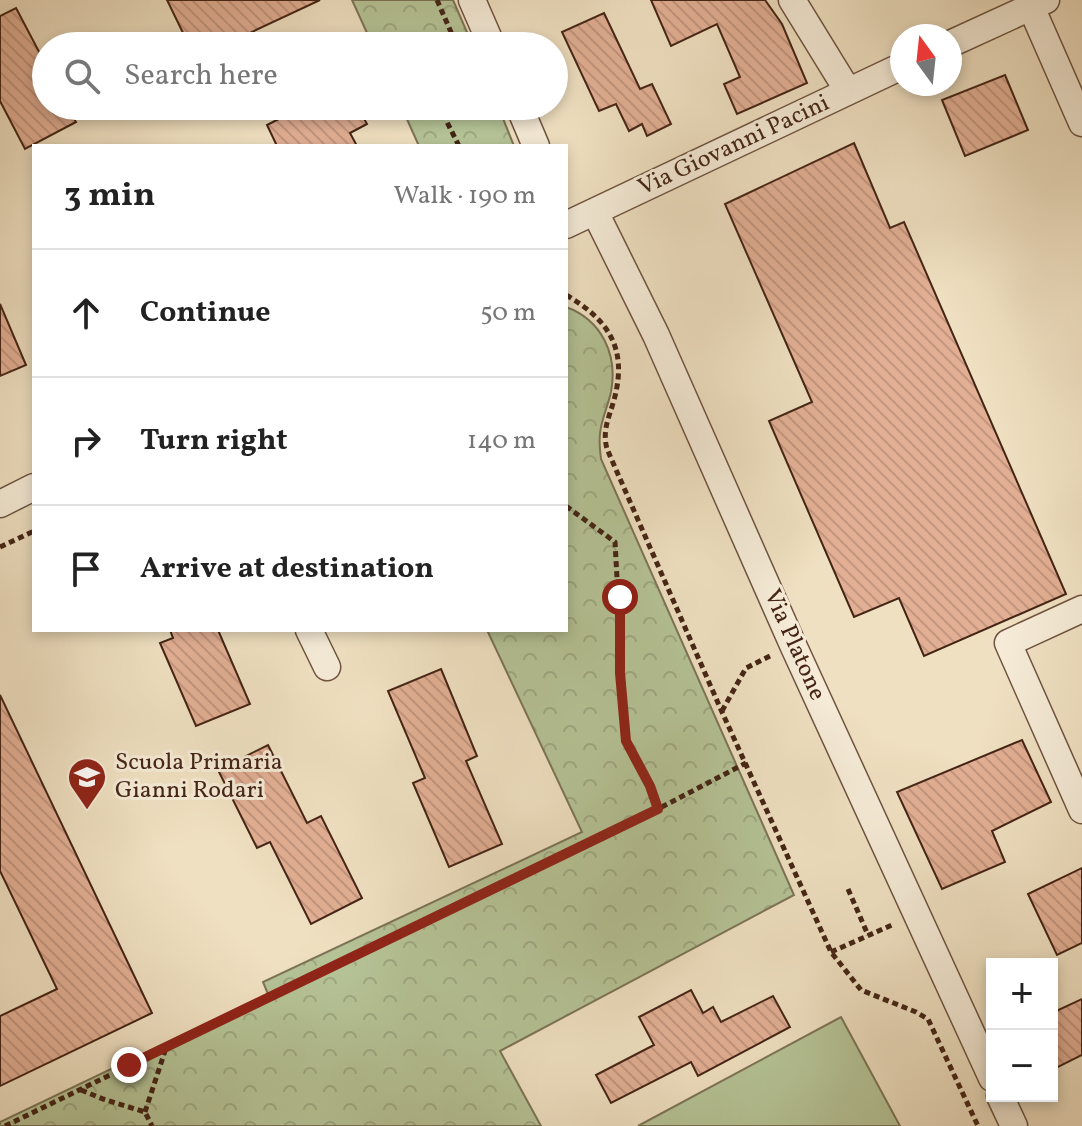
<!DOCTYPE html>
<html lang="en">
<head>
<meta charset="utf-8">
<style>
	body { margin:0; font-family:Vollkorn,serif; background:#f6f6f6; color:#222 }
	.controls { position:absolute; right:24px; bottom:24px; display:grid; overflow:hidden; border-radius:0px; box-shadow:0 4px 12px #0003 }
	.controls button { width:72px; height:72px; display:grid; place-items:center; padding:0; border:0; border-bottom:2px solid #e0e0e0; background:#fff; color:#222; font:40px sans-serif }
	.compass { position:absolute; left:890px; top:24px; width:72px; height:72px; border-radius:50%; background:#fff; box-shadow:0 4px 12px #0003; rotate:345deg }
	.stop { position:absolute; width:24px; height:24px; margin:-18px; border:6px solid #8f2418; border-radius:50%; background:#fff }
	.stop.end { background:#8f2418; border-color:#fff; box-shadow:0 2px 8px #0008 }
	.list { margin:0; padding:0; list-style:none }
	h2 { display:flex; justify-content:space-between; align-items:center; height:104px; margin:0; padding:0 32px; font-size:34px }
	h2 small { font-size:26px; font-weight:400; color:#767676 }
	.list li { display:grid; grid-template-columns:52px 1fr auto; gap:24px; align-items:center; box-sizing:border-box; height:128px; padding:0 32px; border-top:2px solid #e0e0e0 }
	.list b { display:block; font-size:30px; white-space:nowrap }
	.list em { font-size:26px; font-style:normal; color:#767676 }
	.icon { flex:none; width:44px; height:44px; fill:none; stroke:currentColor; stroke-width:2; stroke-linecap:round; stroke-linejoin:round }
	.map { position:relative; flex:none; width:1082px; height:1126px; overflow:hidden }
	.search { position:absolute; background:#fff; box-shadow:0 4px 12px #0003; left:32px; top:32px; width:536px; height:88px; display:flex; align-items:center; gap:20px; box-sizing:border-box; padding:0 28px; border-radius:44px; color:#767676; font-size:30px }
	.panel { position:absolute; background:#fff; box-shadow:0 4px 12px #0003; left:32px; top:144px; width:536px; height:488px; border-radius:0px }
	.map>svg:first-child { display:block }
	.green { fill:#b5c396; stroke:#7c7456; stroke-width:2 }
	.forest { fill:url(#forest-crowns); stroke:#7c7456; stroke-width:2 }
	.building { fill:url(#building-back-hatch); stroke:#442415; stroke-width:2 }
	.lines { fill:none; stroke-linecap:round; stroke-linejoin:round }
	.minor-casing { stroke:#6f5340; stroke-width:29 }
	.path { stroke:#442415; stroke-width:5; stroke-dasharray:6 4; stroke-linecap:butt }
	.minor { stroke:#f5ebd7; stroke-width:26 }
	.route { stroke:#8f2418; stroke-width:10 }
	.labels { text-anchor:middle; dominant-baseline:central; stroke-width:6; stroke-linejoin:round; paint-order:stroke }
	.street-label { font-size:24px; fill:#442415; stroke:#f5ebd7 }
	.poi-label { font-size:24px; fill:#442415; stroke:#f5ebd7; text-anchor:start }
</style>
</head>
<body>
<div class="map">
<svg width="1082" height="1126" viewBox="0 0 1082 1126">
	<defs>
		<pattern id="forest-crowns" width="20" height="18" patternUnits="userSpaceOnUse" patternTransform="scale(2)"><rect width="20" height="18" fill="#b5c396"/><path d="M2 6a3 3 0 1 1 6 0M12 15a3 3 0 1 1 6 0" fill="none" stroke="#9da780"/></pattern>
		<pattern id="building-back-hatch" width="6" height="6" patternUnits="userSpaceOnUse" patternTransform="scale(2)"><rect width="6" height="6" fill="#e2af94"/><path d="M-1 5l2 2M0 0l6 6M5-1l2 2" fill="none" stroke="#c3967f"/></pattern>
	</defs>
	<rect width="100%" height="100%" fill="#efe0c1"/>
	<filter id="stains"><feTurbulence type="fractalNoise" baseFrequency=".0025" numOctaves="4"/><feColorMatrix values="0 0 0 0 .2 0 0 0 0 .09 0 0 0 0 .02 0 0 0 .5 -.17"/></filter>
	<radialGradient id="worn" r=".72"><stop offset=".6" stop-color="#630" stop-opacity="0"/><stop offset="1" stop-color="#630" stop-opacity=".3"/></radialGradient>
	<polygon class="green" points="841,1017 900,1126 638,1126"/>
	<g class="forest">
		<polygon points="352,0 453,0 473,46 373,46"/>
		<polygon points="401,106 498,106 514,146 419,146"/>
		<path d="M566 307C602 320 618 355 611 392 608 406 601 420 600 434 599 442 600 451 601 459L794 895 500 1051 541 1126H0V1122L268 994 263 982 582 832 487 630H566Z"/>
	</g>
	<g class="building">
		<polygon points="167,0 320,0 222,46 196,46 191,36 186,39"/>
		<polygon points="651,0 765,0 782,24 807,83 737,114 724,84 740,77 717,24 671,46"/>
		<polygon points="16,8 46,65 46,106 67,106 76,122 25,149 0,101 0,16"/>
		<polygon points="604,13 640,89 652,84 671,124 647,136 642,124 629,131 616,104 599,111 562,32"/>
		<polygon points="1005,75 1028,130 965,156 942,100"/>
		<polygon points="304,106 357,106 367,124 350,133 357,146 277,146 267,125"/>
		<polygon points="854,143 890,228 904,222 1066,594 924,656 899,598 854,617 769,421 812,402 725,204"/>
		<polygon points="0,304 26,365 0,376"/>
		<polygon points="170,630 218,630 250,704 196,726 160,643 173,638"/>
		<polygon points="441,669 477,756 466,761 502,844 449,867 413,783 425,778 388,691"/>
		<polygon points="0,695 152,1013 0,1086 0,1016 57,989 0,871"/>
		<polygon points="1022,740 1051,802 992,831 1005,862 942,889 897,792"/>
		<polygon points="268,745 307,823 321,816 362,898 311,924 270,842 257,848 218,770"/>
		<polygon points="1082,868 1082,943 1057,955 1028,894"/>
		<polygon points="691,990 703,1013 713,1007 721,1022 773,996 790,1027 698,1076 691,1062 611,1103 596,1075 654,1045 639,1017"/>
		<polygon points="1082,999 1082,1055 1052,1070 1052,1013"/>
	</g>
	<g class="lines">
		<defs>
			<g id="minor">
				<polyline points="472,0 492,46"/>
				<polyline points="792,0 848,91"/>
				<polyline points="1028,0 1082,123"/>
				<polyline points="950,44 1046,0"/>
				<polyline points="519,106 536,146"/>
				<polyline points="595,212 656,335 793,645 992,1078"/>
				<polyline points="566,225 902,66"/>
				<polyline points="0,504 34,487"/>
				<polyline points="1082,609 1008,643 1082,810"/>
				<polyline points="309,630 327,667"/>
				<polyline points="1000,1096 1014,1126"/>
			</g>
		</defs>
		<use href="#minor" class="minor-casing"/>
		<g class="path">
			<polyline points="437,0 457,46"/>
			<polyline points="459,146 443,114 461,106"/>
			<path d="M566 295C609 320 628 349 614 400 609 418 602 430 607 449L722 712 831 952 861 990 916 1012 928 1019 978 1126"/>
			<polyline points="566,506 615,542 626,741 650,786 658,809"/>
			<polyline points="0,547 34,531"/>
			<polyline points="722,711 746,668 772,655"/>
			<polyline points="848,889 868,935"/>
			<polyline points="831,952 892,925"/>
			<polyline points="81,1090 103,1099 145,1112 152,1126"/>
			<polyline points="145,1112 166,1048"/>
			<polyline points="5,1126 658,809 746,763"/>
		</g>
		<use href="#minor" class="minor"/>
	</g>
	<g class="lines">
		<polyline class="route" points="129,1065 658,809 650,786 626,741 620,673 620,597"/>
	</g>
	<defs>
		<symbol id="school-pin" viewBox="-11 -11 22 30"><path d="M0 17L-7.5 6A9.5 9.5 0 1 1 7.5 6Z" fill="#8f2418" stroke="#f5ebd7"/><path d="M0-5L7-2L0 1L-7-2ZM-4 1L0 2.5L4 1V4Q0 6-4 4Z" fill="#fff"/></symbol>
	</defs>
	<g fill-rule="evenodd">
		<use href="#school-pin" x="65" y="755" width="44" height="60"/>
	</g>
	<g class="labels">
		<g class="street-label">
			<text transform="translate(734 146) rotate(-25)">Via Giovanni Pacini</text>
			<text transform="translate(794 645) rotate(66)">Via Platone</text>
		</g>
		<g class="poi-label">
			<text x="115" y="763">Scuola Primaria<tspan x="115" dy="28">Gianni Rodari</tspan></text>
		</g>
	</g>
	<rect width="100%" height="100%" filter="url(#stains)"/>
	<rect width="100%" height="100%" fill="url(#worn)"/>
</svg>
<div class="controls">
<button>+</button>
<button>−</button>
</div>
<svg class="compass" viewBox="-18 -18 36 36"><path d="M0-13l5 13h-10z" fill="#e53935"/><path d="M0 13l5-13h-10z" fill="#767676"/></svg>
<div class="stop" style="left:620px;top:597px"></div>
<div class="stop end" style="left:129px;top:1065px"></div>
<div class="search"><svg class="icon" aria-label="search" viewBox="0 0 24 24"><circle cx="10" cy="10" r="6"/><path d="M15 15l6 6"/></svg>Search here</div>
<section class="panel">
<h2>3 min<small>Walk · 190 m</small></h2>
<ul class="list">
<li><svg class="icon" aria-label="ahead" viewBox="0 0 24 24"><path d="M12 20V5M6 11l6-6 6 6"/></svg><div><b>Continue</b></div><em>50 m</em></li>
<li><svg class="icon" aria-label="right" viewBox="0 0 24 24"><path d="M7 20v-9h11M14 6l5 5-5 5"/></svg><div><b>Turn right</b></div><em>140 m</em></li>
<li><svg class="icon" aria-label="arrive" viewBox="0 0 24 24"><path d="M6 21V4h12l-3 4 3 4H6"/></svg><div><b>Arrive at destination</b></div></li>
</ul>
</section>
</div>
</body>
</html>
